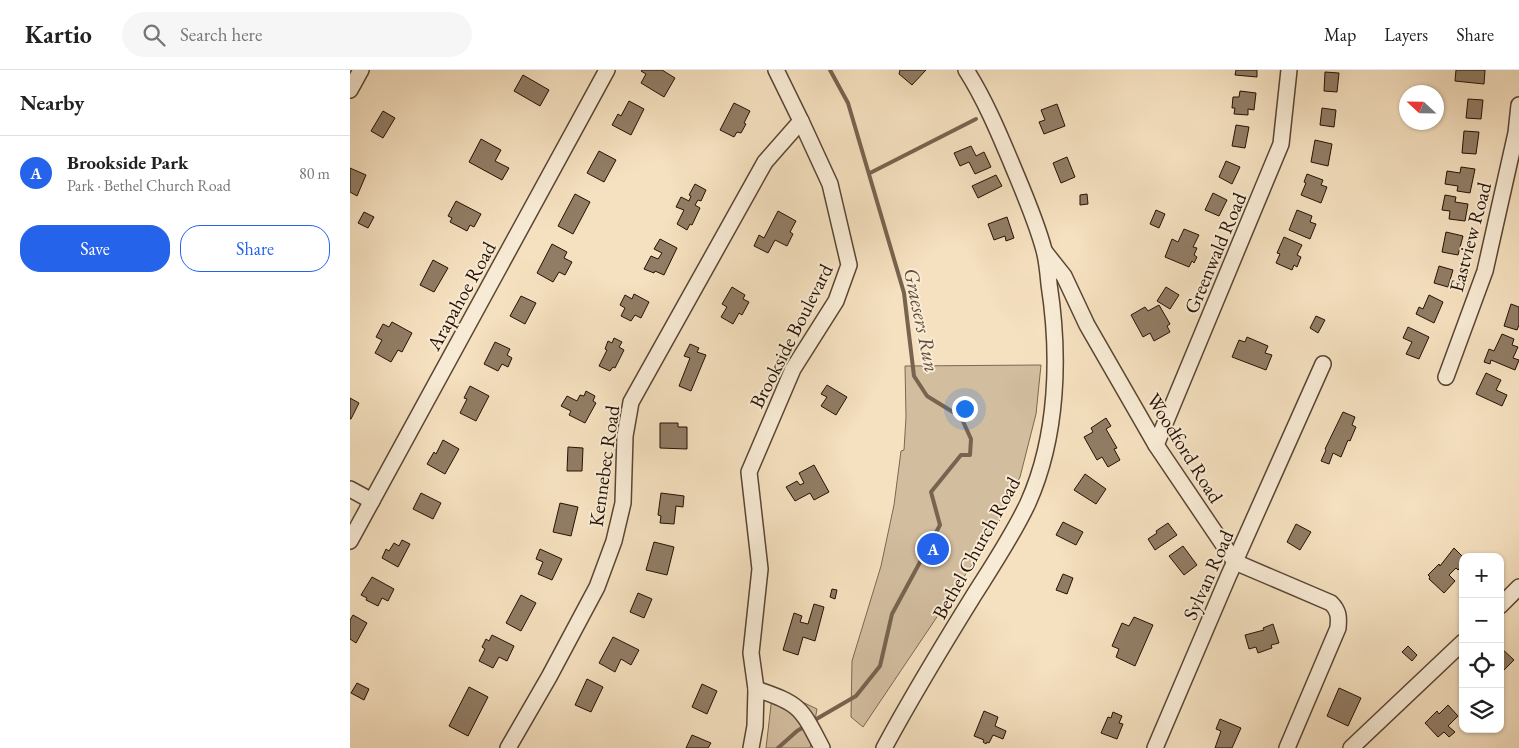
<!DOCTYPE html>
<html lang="en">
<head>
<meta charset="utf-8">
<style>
	body { margin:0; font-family:"EB Garamond",serif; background:#f6f6f6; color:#222 }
	.controls { position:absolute; right:15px; bottom:15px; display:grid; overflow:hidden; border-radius:10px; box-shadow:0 1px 4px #0004 }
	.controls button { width:45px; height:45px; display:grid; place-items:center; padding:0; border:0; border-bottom:1px solid #e0e0e0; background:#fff; color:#222; font:25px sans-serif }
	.compass { position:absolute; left:1049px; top:15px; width:45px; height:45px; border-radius:50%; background:#fff; box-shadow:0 1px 4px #0004; rotate:292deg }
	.you { position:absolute; left:614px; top:338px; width:18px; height:18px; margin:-12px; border:4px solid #fff; border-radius:50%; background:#1a73e8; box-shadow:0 0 0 8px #1a73e833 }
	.badge { display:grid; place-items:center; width:32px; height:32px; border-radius:50%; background:#2563eb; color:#fff; font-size:16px; font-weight:700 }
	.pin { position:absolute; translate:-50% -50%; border:2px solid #fff; box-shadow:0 1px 5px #0006 }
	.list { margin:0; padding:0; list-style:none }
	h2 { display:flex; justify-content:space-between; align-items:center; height:65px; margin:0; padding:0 20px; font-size:21px }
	h2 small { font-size:16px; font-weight:400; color:#767676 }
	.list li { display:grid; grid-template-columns:32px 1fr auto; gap:15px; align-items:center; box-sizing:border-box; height:75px; padding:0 20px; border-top:1px solid #e0e0e0 }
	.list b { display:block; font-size:19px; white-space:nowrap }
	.list p { margin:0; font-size:16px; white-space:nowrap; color:#767676 }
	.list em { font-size:16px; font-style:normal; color:#767676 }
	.actions { display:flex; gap:10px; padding:15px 20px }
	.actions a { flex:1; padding:11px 0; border:1px solid #2563eb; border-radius:20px; text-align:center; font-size:18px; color:#2563eb }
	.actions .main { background:#2563eb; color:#fff }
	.icon { flex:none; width:28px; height:28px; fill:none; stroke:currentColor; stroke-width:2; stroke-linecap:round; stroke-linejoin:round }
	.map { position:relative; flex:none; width:1169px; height:678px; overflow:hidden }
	header { display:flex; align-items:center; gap:30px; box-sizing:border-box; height:70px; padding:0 25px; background:#fff; border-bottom:1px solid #e0e0e0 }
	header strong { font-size:24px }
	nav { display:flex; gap:28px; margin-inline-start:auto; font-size:18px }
	.search { width:350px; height:45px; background:#f6f6f6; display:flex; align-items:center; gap:12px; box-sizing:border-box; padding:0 18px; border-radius:28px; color:#767676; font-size:19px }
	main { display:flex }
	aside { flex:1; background:#fff }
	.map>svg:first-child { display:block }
	.green { fill:#d2bd9f; stroke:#7c6752 }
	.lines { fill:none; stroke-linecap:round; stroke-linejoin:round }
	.stream { stroke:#77634e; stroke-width:4 }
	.building { fill:#917d65; stroke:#251104 }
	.minor-casing { stroke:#594533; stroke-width:18 }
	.minor { stroke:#f8ebd5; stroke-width:15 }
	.labels { text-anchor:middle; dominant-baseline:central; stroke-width:4; stroke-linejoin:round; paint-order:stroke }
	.street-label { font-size:20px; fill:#251104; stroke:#f8ebd5 }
	.water-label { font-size:21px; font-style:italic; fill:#634f3b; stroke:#f8ebd5 }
</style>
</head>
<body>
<header>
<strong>Kartio</strong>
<div class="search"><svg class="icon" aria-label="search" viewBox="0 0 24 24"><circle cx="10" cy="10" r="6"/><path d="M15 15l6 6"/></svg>Search here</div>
<nav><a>Map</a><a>Layers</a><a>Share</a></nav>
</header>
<main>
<aside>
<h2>Nearby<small></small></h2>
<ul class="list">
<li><span class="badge">A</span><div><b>Brookside Park</b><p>Park · Bethel Church Road</p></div><em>80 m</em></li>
</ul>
<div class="actions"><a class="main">Save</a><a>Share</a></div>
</aside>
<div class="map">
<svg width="1169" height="678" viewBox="0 0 1169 678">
	<rect width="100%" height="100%" fill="#f5e0bf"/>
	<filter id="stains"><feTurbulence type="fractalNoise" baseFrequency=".004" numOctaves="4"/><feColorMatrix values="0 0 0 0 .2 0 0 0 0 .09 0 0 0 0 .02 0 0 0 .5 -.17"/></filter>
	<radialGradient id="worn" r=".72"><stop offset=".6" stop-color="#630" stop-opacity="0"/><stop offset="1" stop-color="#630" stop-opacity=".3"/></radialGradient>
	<g class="green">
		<polygon points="691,295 686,344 670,407 644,462 513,657 501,647 502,591 531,496 544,435 551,381 554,380 556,347 555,296"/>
		<polygon points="423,618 467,639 460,678 416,678"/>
	</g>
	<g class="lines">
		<g class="stream">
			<polyline points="520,103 626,49"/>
			<polyline points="463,651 506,626 530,596 542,544 590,455 581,422 611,385 620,385 621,369 611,347 577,326 564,306 554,223 498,33 480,0"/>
			<polyline points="428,678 447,661 457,655"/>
		</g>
	</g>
	<g class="building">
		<polygon points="292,0 312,0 325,8 314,27 291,13 296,4 291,1"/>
		<polygon points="550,0 576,0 562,15 549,4"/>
		<polygon points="886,0 907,0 907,7 885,5"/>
		<polygon points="1106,0 1135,0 1134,14 1105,11"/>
		<polygon points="975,2 989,3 987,22 974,21"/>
		<polygon points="173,5 199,20 190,36 164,21"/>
		<polygon points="890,21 906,23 904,40 898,39 898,45 884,44 885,38 882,38 883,27 889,27"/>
		<polygon points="1118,29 1133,30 1131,49 1116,48"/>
		<polygon points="279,31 294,39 281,65 262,55 268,44 271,46"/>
		<polygon points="384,33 400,41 394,53 396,54 391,63 387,62 384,67 370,60"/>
		<polygon points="707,34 715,56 694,64 689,52 695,50 691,40"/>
		<polygon points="972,38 986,40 984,57 970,55"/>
		<polygon points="33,41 45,48 33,68 21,61"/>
		<polygon points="886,55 899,57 895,78 882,76"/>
		<polygon points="1114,61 1129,62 1126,84 1112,83"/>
		<polygon points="131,69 151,80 145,91 159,98 152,110 119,92"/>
		<polygon points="965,70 982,74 978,96 961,92"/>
		<polygon points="621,76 626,86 634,82 641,97 625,104 619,92 610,96 604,83"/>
		<polygon points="249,81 266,90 254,112 237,103"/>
		<polygon points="717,87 725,107 711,113 703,93"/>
		<polygon points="876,91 890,97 882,114 869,107"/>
		<polygon points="1111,97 1125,99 1120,123 1107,121 1108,116 1095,114 1097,101 1110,103"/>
		<polygon points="0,98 16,105 7,126 0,122"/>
		<polygon points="957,104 973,110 971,115 977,117 971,133 951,125 956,113 954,112"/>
		<polygon points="646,105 652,116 628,128 622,116"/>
		<polygon points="345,114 356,120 351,131 348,130 345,135 350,138 342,155 340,154 337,160 327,154 334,140 326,137 331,127 339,131 341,126 339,125"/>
		<polygon points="863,123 877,130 869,146 855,140"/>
		<polygon points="225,124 240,132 223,164 208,156"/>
		<polygon points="737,124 738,134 730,135 730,125"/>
		<polygon points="1095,125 1106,127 1105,132 1118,134 1115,151 1099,149 1100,141 1092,140"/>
		<polygon points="106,131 131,144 124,157 120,155 117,161 100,152 102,148 98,146"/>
		<polygon points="806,140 815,144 809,158 800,154"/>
		<polygon points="947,140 962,146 960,152 966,154 960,169 939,160"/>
		<polygon points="428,141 446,151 440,162 443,164 437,176 425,170 418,183 404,176 409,165 414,168"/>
		<polygon points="14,142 24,147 18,158 8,153"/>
		<polygon points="657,147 664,168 656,171 655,166 644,170 638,154"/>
		<polygon points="834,159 849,165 843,177 847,178 844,185 847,187 844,193 842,191 839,197 815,187 822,169 828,172"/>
		<polygon points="1096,162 1113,166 1108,185 1092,182"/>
		<polygon points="934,167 952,175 947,185 951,187 947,197 944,195 942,200 926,193 930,184 927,183"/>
		<polygon points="310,169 327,178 314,205 305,201 304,203 294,199 301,186 308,189 312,183 304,179"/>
		<polygon points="202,174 217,182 214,188 222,192 215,205 209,202 203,212 187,203"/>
		<polygon points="83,190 98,198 84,222 70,215"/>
		<polygon points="1089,196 1103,200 1098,217 1084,213"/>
		<polygon points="382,217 395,225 393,229 399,232 392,245 389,243 383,254 371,247 377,237 372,234"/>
		<polygon points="816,217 829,225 820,239 807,231"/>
		<polygon points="284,224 299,232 291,248 285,245 281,251 271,246 275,238 270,235 275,225 282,229"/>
		<polygon points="1079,225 1093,232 1084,253 1066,244 1069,237 1073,239"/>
		<polygon points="171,226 186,233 175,254 160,246"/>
		<polygon points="1161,234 1169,237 1169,255 1167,260 1154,256"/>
		<polygon points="809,235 820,254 817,256 820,262 804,271 800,263 793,267 781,245 795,237 798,241"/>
		<polygon points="966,246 975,250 968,263 960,258"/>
		<polygon points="42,252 62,263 52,282 48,280 41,292 25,283 32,270 26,267 33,254 39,257"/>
		<polygon points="1058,257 1079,267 1069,289 1056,284 1062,272 1053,268"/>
		<polygon points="1152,264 1164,269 1162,275 1168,277 1163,288 1169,290 1165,300 1141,290 1140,294 1134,292 1139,279 1144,281"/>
		<polygon points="897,267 918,276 915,283 922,285 916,300 882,287 889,270 895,272"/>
		<polygon points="264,268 272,272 269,277 274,280 265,298 263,297 260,301 249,296 257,280 255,279 258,271 262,273"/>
		<polygon points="145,272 160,279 157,285 162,288 158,297 152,294 148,301 134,294"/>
		<polygon points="340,274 349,278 347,282 356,285 341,321 329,316 340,288 334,286"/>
		<polygon points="1136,303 1151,310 1146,320 1157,325 1152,336 1126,324"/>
		<polygon points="477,315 497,327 486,345 471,336 477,327 471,324"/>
		<polygon points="120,316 139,326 126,351 110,343 117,329 114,328"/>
		<polygon points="236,321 245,326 243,331 246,333 235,353 219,345 221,341 211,336 217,326 227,331 230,325 234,326"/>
		<polygon points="0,328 9,333 1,349 0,349"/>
		<polygon points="993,342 1005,347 1002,355 1006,357 1000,371 998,370 991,387 983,383 979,394 971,391 976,380 975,379"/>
		<polygon points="756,348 761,356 756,359 767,378 764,379 770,390 758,397 752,387 747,390 734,367 743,362 741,358"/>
		<polygon points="310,353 328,353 328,357 337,357 337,379 310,378"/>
		<polygon points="93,370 109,379 95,404 77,394 84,382 86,384"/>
		<polygon points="218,377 233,378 232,401 217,401"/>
		<polygon points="464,395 479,422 464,430 460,423 445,431 436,417 447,411 450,415 454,413 449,403"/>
		<polygon points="735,404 756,419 746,434 724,420"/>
		<polygon points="71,423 91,433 83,449 63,439"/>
		<polygon points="311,423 334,426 333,437 326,436 324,454 310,453 311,446 308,445"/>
		<polygon points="210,433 228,437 221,466 203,462"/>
		<polygon points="713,452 733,462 726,475 706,465"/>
		<polygon points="818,453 827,465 805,480 798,469 807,463 806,461"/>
		<polygon points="946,454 961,462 950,480 937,472"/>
		<polygon points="52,470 60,474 48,497 32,488 36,479 39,481 44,473 49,476"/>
		<polygon points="304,472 324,477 317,505 296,500"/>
		<polygon points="833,476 847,495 834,505 819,486"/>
		<polygon points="1104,478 1113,487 1113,494 1108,500 1106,498 1099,505 1105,511 1094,523 1079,509 1080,507 1078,505 1089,494 1090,496"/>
		<polygon points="190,479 212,489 202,510 188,504 193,492 186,489"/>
		<polygon points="713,504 723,508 717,524 706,520"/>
		<polygon points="22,507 44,519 38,531 32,528 28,536 16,530 17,528 11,525"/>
		<polygon points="482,519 487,520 485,529 480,527"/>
		<polygon points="288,523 302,529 294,548 280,542"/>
		<polygon points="171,525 186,533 171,561 156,553"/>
		<polygon points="464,534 474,537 465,571 453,567 448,585 433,580 444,543 452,546 450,552 458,554"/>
		<polygon points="3,545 17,553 6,573 0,569 0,550"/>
		<polygon points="784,547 803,555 785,596 766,587 769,579 762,576 772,553 779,556"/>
		<polygon points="923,554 929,573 921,575 922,578 908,583 906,577 899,579 895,565 914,560 913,558"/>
		<polygon points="142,565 164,576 157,591 149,587 143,598 129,591 135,579 132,577 136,569 139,571"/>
		<polygon points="263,567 289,580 281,595 271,589 265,602 249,593"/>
		<polygon points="1058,576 1067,585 1062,591 1052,582"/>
		<polygon points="1150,577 1164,590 1150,604"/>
		<polygon points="237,609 253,617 241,642 225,635"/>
		<polygon points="7,613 19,619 14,630 1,623"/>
		<polygon points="352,614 367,621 357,644 342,637"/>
		<polygon points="119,617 138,627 118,666 99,656"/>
		<polygon points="989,618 1011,628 998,656 977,646"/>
		<polygon points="1098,635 1108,646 1098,656 1105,662 1099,667 1094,662 1088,667 1075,653 1087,641 1089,644"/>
		<polygon points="634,641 648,647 645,656 656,661 653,669 643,665 639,673 637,672 636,674 633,672 634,670 624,666"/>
		<polygon points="763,642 772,646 769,653 773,654 767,669 751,663 758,647 761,648"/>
		<polygon points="870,649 891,658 882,678 865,678 871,661 866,659"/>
		<polygon points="342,665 361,673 358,678 336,678"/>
	</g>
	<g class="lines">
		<defs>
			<g id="minor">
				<polyline points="0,20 11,0"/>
				<path d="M695 182 714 206 737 255 806 375 885 492 981 533C989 541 989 547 988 558L937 678"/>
				<polyline points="1096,307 1135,201 1166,63 1169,35"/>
				<polyline points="806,375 931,74 939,0"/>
				<polyline points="0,419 22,431"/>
				<polyline points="0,471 257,0"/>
				<polyline points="1150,536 1169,517"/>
				<path d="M406 619C450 634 451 637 472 678"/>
				<polyline points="158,678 199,607 247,517 264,471 273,433 275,366 281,332 415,92 451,51"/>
				<polyline points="401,678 405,656 406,619 401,583 410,499 399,402 443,299 486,231 499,195 480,114 451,51 426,0"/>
				<path d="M534 678C562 626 593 575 624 525 643 495 663 465 678 433 708 366 710 285 699 214 698 203 697 191 694 180 686 150 673 121 661 92 648 61 634 28 616 0"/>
				<polyline points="805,678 878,507 973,294"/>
				<polyline points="1001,678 1113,572"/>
			</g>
		</defs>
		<use href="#minor" class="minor-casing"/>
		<use href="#minor" class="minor"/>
	</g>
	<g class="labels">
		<g class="street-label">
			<text transform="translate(1120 167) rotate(-75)">Eastview Road</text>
			<text transform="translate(865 183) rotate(-67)">Greenwald Road</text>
			<text transform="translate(111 226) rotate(-61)">Arapahoe Road</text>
			<text transform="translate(441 266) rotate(-63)">Brookside Boulevard</text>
			<text transform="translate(835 378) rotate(58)">Woodford Road</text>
			<text transform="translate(254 396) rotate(-82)">Kennebec Road</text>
			<text transform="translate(626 478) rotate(-61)">Bethel Church Road</text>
			<text transform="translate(858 505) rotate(-66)">Sylvan Road</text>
		</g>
		<g class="water-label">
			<text transform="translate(572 250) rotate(78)">Graesers Run</text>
		</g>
	</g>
	<rect width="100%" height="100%" filter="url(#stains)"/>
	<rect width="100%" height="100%" fill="url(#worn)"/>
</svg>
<div class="controls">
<button>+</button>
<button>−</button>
<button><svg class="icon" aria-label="locate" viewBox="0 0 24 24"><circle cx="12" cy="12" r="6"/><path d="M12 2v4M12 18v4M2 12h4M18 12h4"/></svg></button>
<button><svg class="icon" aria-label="layers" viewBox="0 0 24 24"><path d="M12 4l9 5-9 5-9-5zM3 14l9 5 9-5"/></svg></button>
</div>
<svg class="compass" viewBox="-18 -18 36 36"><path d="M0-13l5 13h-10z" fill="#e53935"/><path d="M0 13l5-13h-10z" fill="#767676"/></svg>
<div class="you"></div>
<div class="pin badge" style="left:583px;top:479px">A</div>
</div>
</main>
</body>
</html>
